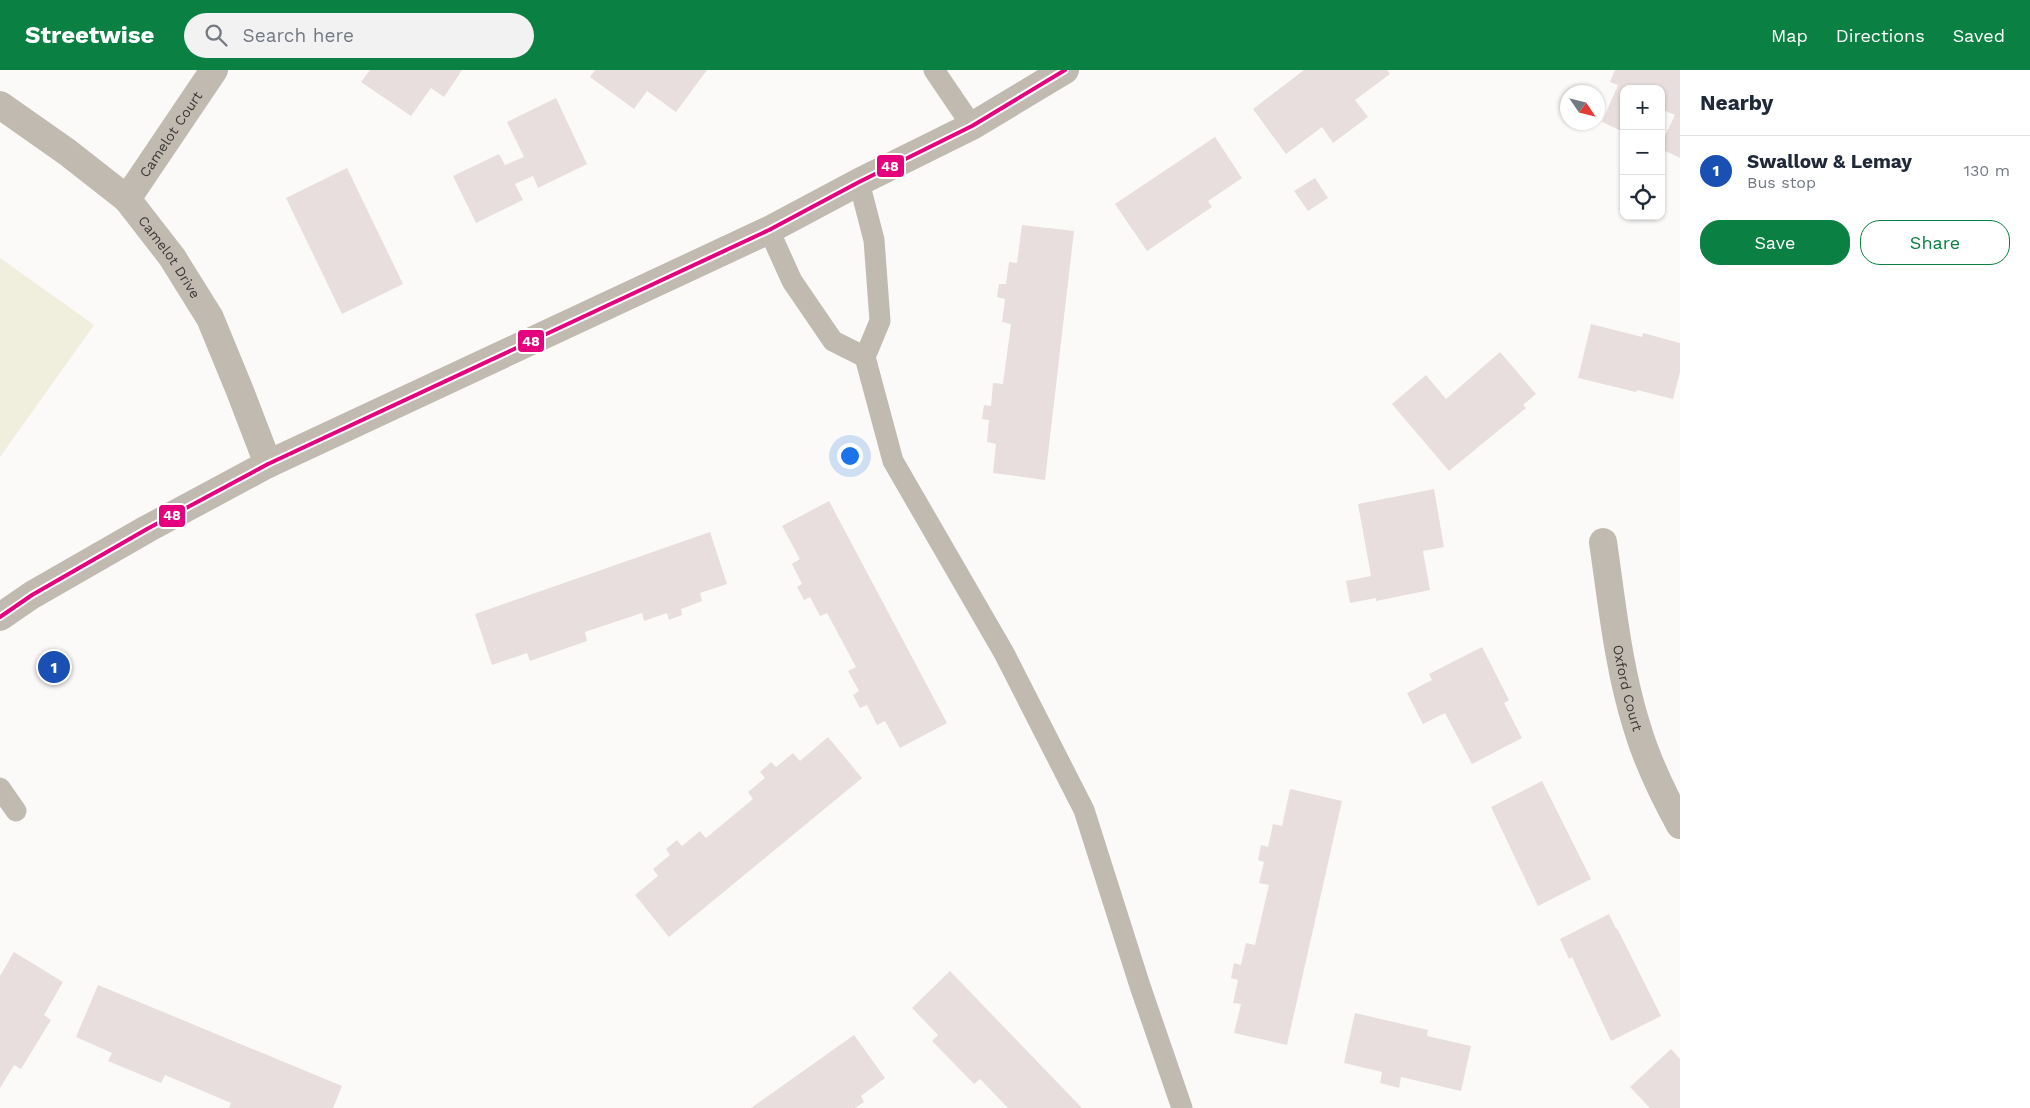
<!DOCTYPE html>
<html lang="en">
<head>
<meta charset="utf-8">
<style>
	body { margin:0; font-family:"Work Sans",sans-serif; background:#f2f2f3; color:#1f2937 }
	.controls { position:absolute; right:15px; top:15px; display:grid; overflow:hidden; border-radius:10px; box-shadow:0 1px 4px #0004 }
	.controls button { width:45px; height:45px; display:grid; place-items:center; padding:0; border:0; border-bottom:1px solid #e0e1e3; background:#fff; color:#1f2937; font:25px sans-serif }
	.compass { position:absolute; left:1560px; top:15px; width:45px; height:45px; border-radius:50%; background:#fff; box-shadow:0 1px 4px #0004; rotate:125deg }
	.you { position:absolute; left:849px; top:385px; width:18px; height:18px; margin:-12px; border:4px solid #fff; border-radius:50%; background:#1a73e8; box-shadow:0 0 0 8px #1a73e833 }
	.badge { display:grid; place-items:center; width:32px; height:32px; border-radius:50%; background:#0b8043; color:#fff; font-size:16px; font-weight:700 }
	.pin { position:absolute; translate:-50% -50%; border:2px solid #fff; box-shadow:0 1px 5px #0006 }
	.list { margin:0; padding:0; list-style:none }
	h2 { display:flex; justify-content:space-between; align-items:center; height:65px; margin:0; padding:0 20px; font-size:21px }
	h2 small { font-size:16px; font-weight:400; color:#747a83 }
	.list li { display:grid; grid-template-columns:32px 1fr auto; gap:15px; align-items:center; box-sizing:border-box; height:70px; padding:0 20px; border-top:1px solid #e0e1e3 }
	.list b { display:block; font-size:19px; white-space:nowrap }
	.list p { margin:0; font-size:16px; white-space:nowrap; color:#747a83 }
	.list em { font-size:16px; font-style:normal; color:#747a83 }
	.actions { display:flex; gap:10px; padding:15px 20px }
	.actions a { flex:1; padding:11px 0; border:1px solid #0b8043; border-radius:20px; text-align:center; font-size:18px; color:#0b8043 }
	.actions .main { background:#0b8043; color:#fff }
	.icon { flex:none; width:28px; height:28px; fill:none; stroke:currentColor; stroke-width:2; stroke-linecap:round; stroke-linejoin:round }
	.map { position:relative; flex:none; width:1680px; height:1038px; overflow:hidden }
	header { display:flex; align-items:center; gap:30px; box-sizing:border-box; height:70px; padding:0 25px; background:#0b8043; color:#fff }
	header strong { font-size:24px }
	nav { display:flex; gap:28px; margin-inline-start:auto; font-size:18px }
	.search { width:350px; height:45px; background:#f2f2f3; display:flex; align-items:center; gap:12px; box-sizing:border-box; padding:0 18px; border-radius:28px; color:#747a83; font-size:19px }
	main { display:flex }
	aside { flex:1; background:#fff }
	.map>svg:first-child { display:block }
	.green { fill:#f0eedc }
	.building { fill:#e7dedd }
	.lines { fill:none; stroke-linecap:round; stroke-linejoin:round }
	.lane { stroke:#c0bab1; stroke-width:21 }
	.street { stroke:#c0bab1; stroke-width:28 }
	.bus-1-casing { stroke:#fff; stroke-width:8 }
	.bus-1 { stroke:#e5007d; stroke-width:4 }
	.labels { text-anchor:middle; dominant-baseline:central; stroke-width:5; stroke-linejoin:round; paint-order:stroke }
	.street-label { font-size:14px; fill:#393735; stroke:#fff }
	.line-badge { stroke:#fff; stroke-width:2 }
	.badge-label { font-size:14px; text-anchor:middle; font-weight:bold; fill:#fff }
</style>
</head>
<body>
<header>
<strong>Streetwise</strong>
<div class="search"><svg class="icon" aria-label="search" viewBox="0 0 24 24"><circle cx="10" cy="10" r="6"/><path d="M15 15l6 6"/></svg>Search here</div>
<nav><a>Map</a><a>Directions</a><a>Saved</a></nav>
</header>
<main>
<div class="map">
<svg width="1680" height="1038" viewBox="0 0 1680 1038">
	<rect width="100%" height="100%" fill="#fcfaf8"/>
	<polygon class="green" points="0,188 94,255 0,387"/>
	<g class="building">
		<polygon points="370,0 462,0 444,27 431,18 411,46 361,12"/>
		<polygon points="595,0 707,0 676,42 647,21 634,39 590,7"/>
		<polygon points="1304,0 1387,0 1390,4 1355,30 1368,47 1333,73 1322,57 1286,84 1253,39"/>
		<polygon points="1615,0 1680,0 1680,88 1661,79 1661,74 1675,45 1661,39 1661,19 1624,19 1624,62 1602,52 1618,15 1610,12"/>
		<polygon points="556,28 587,94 538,118 533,106 515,114 523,130 476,153 453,106 499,84 505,95 524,87 507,52"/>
		<polygon points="1215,67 1242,108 1208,131 1212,137 1147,181 1115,134"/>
		<polygon points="347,98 403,214 342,244 286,128"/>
		<polygon points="1315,108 1328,128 1308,141 1294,121"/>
		<polygon points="1022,155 1074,161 1045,410 993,403 996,374 987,372 989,350 982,349 984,335 991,336 993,313 1003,314 1011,254 1002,252 1005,229 997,227 999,214 1006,214 1009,192 1017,193"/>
		<polygon points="1591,254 1642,267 1643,263 1680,273 1680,302 1673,329 1637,320 1636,322 1578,308"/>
		<polygon points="1500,282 1536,324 1523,335 1526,338 1449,401 1392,334 1426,305 1446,329"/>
		<polygon points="1434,419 1444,477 1423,481 1430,520 1376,531 1376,528 1350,533 1346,511 1371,506 1358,434"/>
		<polygon points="829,431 947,653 900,678 885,651 877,655 867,635 860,638 853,625 859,621 848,601 856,597 827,543 820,546 810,527 804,530 797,517 802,514 792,494 800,489 782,456"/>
		<polygon points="710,462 727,514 700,523 702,531 681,539 682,545 669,550 667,543 644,551 642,543 585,562 587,571 530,591 527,583 492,595 475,544"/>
		<polygon points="1482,577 1509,630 1504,633 1522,668 1472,694 1445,643 1423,654 1407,623 1432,610 1429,604"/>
		<polygon points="828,667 862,708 669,867 635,825 658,806 653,799 670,785 666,779 677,770 682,776 700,761 706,768 753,729 748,722 765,708 760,702 771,692 776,697 793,683 800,691"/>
		<polygon points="1542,711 1591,809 1538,836 1491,737"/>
		<polygon points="1290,719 1342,731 1287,975 1234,963 1241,934 1233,933 1238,910 1231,908 1234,893 1241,895 1246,873 1255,875 1269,815 1259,813 1264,792 1258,790 1261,775 1268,777 1273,754 1282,756"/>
		<polygon points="1609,844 1616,859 1617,858 1661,946 1611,971 1572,887 1569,889 1560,869"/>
		<polygon points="14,882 63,912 44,945 51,950 21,999 14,995 0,1018 0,906"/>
		<polygon points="950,901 1082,1038 1008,1038 980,1009 974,1014 932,971 938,965 912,938"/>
		<polygon points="98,915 342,1016 333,1038 229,1038 231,1033 165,1005 161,1013 108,991 112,983 76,967"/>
		<polygon points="1355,943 1428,960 1427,966 1471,976 1461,1021 1401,1007 1399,1018 1380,1013 1382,1002 1344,993"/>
		<polygon points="854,965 885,1008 861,1026 864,1032 855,1038 751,1038"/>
		<polygon points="1671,979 1680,989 1680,1038 1650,1038 1630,1017"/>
	</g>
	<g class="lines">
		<g class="lane">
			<polyline points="934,0 972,56"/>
			<polyline points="769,160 792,211 833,271 865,287 880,251 874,170 859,112"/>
			<polyline points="865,287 893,391 1004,583 1084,740 1140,916 1182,1038"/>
			<polyline points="0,718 16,741"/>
		</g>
		<g class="street">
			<path id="s1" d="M0 35 67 82 127 129 172 187 210 248 240 321 268 394"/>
			<path id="s2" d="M127 129 214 0"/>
			<path id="s3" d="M1603 472C1612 533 1618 597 1637 657 1647 691 1663 724 1680 755"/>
			<polyline points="0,547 32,525 147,459 268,394 769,160 859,112 972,56 1065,0"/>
		</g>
		<defs>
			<polyline id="bus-1" points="0,547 32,525 147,459 268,394 769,160 859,112 972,56 1065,0"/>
		</defs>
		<use href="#bus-1" class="bus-1-casing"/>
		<use href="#bus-1" class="bus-1"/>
	</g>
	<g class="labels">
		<g class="street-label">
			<text stroke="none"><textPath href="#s2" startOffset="78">Camelot Court</textPath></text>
			<text stroke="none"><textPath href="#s1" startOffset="230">Camelot Drive</textPath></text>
			<text stroke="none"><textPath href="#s3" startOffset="148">Oxford Court</textPath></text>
		</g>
	</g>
	<g class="line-badge">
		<rect x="876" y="84" width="29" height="24" rx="5" fill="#e5007d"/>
		<rect x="517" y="259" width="28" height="24" rx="5" fill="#e5007d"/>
		<rect x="158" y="434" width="28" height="24" rx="5" fill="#e5007d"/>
	</g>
	<g class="badge-label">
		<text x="890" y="101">48</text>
		<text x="531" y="276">48</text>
		<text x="172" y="450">48</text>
	</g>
</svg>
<div class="controls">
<button>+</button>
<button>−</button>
<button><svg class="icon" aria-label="locate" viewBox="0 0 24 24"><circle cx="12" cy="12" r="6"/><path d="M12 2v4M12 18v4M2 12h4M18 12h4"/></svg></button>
</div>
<svg class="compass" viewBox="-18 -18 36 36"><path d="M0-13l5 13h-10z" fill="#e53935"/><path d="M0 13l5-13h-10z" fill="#747a83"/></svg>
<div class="you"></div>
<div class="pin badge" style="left:54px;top:597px;background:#1a4fb4">1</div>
</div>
<aside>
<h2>Nearby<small></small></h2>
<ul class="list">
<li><span class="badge" style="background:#1a4fb4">1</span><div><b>Swallow &amp; Lemay</b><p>Bus stop</p></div><em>130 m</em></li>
</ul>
<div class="actions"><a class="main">Save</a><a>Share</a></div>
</aside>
</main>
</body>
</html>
